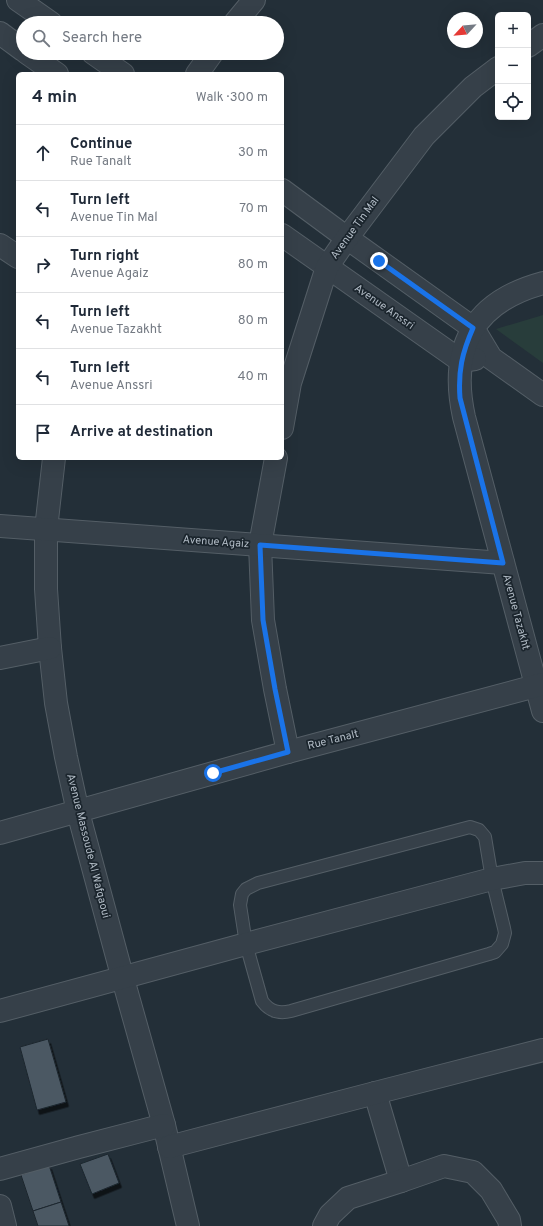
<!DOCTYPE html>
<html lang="en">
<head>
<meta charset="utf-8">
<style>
	body { margin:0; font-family:Overpass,sans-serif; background:#f2f2f3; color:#1f2937 }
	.controls { position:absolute; right:12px; top:12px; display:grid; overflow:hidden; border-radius:6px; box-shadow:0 4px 16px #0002 }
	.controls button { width:36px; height:36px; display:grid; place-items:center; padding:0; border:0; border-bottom:1px solid #e0e1e3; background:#fff; color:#1f2937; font:20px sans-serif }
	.compass { position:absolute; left:447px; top:12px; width:36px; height:36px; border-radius:50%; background:#fff; box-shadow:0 4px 16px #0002; rotate:244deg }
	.stop { position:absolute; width:12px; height:12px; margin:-9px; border:3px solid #1a73e8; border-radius:50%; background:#fff }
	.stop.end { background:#1a73e8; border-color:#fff; box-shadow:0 1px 4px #0008 }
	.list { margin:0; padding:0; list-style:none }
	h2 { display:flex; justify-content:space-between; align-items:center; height:52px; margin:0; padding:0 16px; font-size:17px }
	h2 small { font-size:13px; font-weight:400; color:#747a83 }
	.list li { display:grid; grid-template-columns:26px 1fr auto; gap:12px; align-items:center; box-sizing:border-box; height:56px; padding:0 16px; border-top:1px solid #e0e1e3 }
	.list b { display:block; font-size:15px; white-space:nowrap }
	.list p { margin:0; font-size:13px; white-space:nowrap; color:#747a83 }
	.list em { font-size:13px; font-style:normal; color:#747a83 }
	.icon { flex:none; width:22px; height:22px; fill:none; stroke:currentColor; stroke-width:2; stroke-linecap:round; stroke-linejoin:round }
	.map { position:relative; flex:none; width:543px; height:1226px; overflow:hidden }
	.search { position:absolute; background:#fff; box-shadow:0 4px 16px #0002; left:16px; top:16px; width:268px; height:44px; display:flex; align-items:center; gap:10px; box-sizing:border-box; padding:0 14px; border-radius:22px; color:#747a83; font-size:15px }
	.panel { position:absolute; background:#fff; box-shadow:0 4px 16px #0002; left:16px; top:72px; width:268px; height:388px; border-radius:6px }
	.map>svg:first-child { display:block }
	.green { fill:#283d3b }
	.building { fill:#4b5964; stroke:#1d272f; filter:url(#shadow) }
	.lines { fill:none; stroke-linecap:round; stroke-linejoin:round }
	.service-casing { stroke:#545e66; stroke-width:14 }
	.minor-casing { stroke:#545e66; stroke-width:24 }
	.service { stroke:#364049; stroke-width:12 }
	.minor { stroke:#364049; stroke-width:22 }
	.route { stroke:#1a73e8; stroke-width:5 }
	.labels { text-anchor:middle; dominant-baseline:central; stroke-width:3.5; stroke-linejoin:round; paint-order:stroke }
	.street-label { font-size:11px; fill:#b1bbc5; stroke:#1b252d }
</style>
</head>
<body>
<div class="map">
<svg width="543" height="1226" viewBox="0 0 543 1226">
	<defs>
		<filter id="shadow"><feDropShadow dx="2.5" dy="4.5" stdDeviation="0" flood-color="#0009"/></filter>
	</defs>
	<rect width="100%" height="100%" fill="#232f38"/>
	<polygon class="green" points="543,315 543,363 496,329"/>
	<g class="building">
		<polygon points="48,1039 66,1102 37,1110 20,1047"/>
		<polygon points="108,1154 119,1183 92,1194 80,1164"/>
		<polygon points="49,1165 61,1202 33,1211 21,1175"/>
		<polygon points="61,1202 69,1226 38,1226 33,1211"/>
	</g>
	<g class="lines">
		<defs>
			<path id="service" d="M470 827 479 830 485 837 492 879 504 928 505 933 502 944 495 952 489 954 291 1011C279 1014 270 1012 262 1001L246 944 240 905 242 894 246 889 258 883Z"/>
			<g id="minor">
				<polyline points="18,0 51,23"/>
				<polyline points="235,23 254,0"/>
				<polyline points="0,33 23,50"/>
				<polyline points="528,46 543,35"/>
				<polyline points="27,53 57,74"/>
				<polyline points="93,53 123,74"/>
				<polyline points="197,74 212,53"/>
				<polyline points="282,190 347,238 473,328 491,358 543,395"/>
				<polyline points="282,235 461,361 475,359"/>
				<polyline points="0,245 18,257"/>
				<path d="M543 283C473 302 449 348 464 417L543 711"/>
				<polyline points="282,428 290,383 327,267 347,238 424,136 473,87 498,68"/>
				<polyline points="54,458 46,529 46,589 50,648 56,703 66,757 78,812 123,979 164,1125 188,1226"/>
				<polyline points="276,458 260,545 263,620 275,689 288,752"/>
				<polyline points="0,526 503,563"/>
				<polyline points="0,658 50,648"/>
				<polyline points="0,833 288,752 543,684"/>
				<polyline points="0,1011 246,944 492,879 525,873 543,873"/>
				<polyline points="375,1093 401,1181"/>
				<polyline points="169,1147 375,1093 543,1050"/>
				<polyline points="0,1169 79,1147 164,1125"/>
				<polyline points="0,1206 5,1226"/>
				<polyline points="324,1226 330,1215 348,1198 401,1181 444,1166 473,1172 491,1190 509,1220 510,1226"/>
			</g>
		</defs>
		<use href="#service" class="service-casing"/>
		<use href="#minor" class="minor-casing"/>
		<use href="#service" class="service"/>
		<use href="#minor" class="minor"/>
	</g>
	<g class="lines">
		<path class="route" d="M213 773 288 752 275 689 263 620 260 545 503 563 460 398C458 371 462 353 473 328L379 261"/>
	</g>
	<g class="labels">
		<g class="street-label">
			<text transform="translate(355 228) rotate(-54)">Avenue Tin Mal</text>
			<text transform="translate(384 307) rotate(35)">Avenue Anssri</text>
			<text transform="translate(216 542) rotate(4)">Avenue Agaiz</text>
			<text transform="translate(516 612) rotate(75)">Avenue Tazakht</text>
			<text transform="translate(333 740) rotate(-14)">Rue Tanalt</text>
			<text transform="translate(88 846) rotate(76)">Avenue Massoude Al Wafqaoui</text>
		</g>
	</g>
</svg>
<div class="controls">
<button>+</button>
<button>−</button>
<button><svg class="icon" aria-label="locate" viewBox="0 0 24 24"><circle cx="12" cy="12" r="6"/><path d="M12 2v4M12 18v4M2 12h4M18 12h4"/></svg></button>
</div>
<svg class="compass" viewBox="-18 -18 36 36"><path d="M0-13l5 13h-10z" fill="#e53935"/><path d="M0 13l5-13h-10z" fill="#747a83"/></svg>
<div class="stop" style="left:213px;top:773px"></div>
<div class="stop end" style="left:379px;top:261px"></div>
<div class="search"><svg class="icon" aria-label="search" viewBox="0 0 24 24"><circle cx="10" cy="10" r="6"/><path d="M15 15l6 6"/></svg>Search here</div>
<section class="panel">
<h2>4 min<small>Walk · 300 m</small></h2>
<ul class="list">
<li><svg class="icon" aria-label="ahead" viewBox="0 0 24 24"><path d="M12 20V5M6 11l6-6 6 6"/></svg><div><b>Continue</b><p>Rue Tanalt</p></div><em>30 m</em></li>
<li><svg class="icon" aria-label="left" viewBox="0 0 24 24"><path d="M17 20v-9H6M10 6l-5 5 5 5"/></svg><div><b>Turn left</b><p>Avenue Tin Mal</p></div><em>70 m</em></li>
<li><svg class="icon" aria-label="right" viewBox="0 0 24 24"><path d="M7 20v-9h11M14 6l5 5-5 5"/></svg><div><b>Turn right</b><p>Avenue Agaiz</p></div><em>80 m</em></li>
<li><svg class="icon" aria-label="left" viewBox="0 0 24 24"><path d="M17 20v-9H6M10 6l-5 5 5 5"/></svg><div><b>Turn left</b><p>Avenue Tazakht</p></div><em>80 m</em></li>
<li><svg class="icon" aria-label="left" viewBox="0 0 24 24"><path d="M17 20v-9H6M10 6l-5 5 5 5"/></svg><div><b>Turn left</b><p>Avenue Anssri</p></div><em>40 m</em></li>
<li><svg class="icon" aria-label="arrive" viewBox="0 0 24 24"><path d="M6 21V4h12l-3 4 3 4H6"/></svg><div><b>Arrive at destination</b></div></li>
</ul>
</section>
</div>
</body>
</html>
